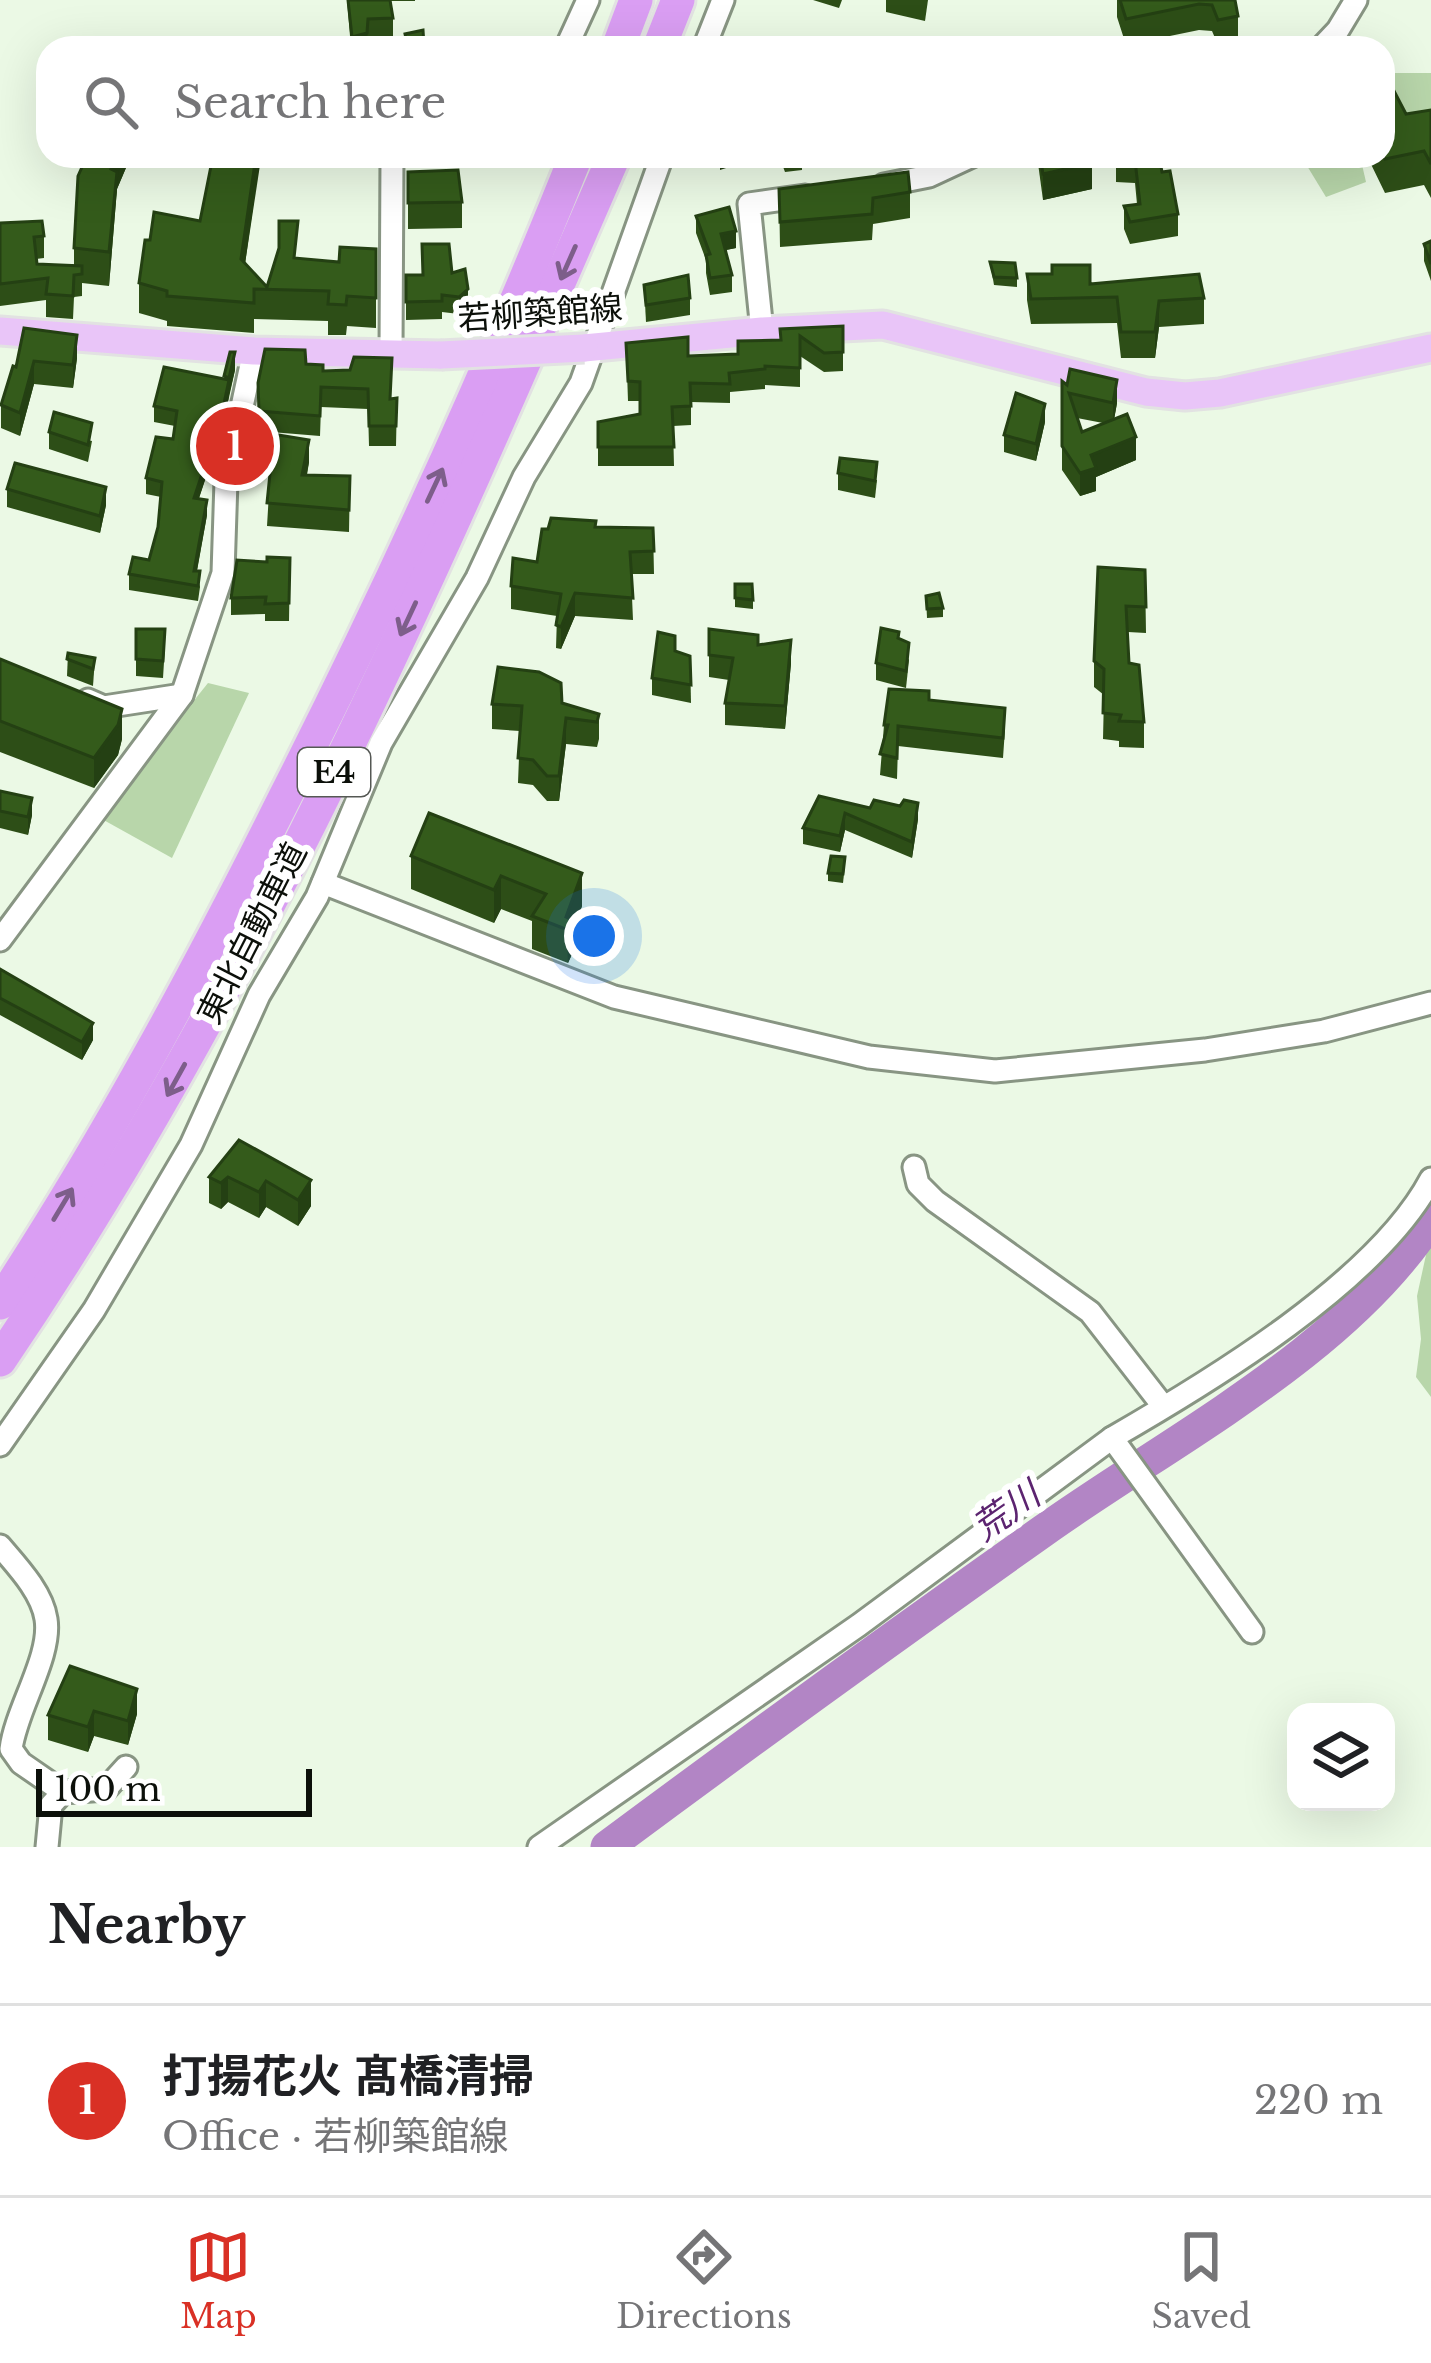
<!DOCTYPE html>
<html lang="en">
<head>
<meta charset="utf-8">
<style>
	body { margin:0; font-family:"Libre Baskerville","Noto Sans JP",serif; background:#f2f2f2; color:#202124 }
	.controls { position:absolute; right:36px; bottom:36px; display:grid; overflow:hidden; border-radius:24px; box-shadow:0 12px 48px #0002 }
	.controls button { width:108px; height:108px; display:grid; place-items:center; padding:0; border:0; border-bottom:3px solid #e0e0e0; background:#fff; color:#202124; font:60px sans-serif }
	.scale { position:absolute; left:36px; bottom:30px; width:276px; box-sizing:border-box; padding-left:12px; border:6px solid #0c100a; border-top:0; font-size:33px; line-height:42px; white-space:nowrap; color:#0c100a; -webkit-text-stroke:9px #fff; paint-order:stroke }
	.you { position:absolute; left:594px; top:936px; width:42px; height:42px; margin:-30px; border:9px solid #fff; border-radius:50%; background:#1a73e8; box-shadow:0 0 0 18px #1a73e833 }
	.badge { display:grid; place-items:center; width:78px; height:78px; border-radius:50%; background:#d93025; color:#fff; font-size:39px; font-weight:700 }
	.pin { position:absolute; translate:-50% -50%; border:6px solid #fff; box-shadow:0 3px 12px #0006 }
	.list { margin:0; padding:0; list-style:none }
	h2 { display:flex; justify-content:space-between; align-items:center; height:156px; margin:0; padding:0 48px; font-size:51px }
	h2 small { font-size:39px; font-weight:400; color:#757577 }
	.list li { display:grid; grid-template-columns:78px 1fr auto; gap:36px; align-items:center; box-sizing:border-box; height:192px; padding:0 48px; border-top:3px solid #e0e0e0 }
	.list b { display:block; font-size:45px; white-space:nowrap }
	.list p { margin:0; font-size:39px; white-space:nowrap; color:#757577 }
	.list em { font-size:39px; font-style:normal; color:#757577 }
	.icon { flex:none; width:66px; height:66px; fill:none; stroke:currentColor; stroke-width:2; stroke-linecap:round; stroke-linejoin:round }
	.map { position:relative; flex:none; width:1431px; height:1847px; overflow:hidden }
	.search { position:absolute; background:#fff; box-shadow:0 12px 48px #0002; left:36px; right:36px; top:36px; height:132px; display:flex; align-items:center; gap:30px; box-sizing:border-box; padding:0 42px; border-radius:36px; color:#757577; font-size:45px }
	.sheet { height:348px; background:#fff }
	nav { display:flex; justify-content:space-around; align-items:center; box-sizing:border-box; height:168px; border-top:3px solid #e0e0e0; background:#fff; font-size:33px; color:#757577 }
	nav a { display:grid; justify-items:center; gap:6px }
	nav .on { color:#d93025 }
	.map>svg:first-child { display:block }
	.green { fill:#b8d6aa }
	.lines { fill:none; stroke-linecap:round; stroke-linejoin:round }
	.river { stroke:#b285c5; stroke-width:33 }
	.minor-casing { stroke:#889583; stroke-width:27 }
	.major-casing { stroke:#e2e2e2; stroke-width:33 }
	.highway-casing { stroke:#e2e2e2; stroke-width:39 }
	.minor { stroke:#fff; stroke-width:21 }
	.major { stroke:#e9c5f8; stroke-width:27 }
	.highway { stroke:#da9ef3; stroke-width:33 }
	.major-bridge-casing { stroke:#e2e2e2; stroke-width:33; stroke-linecap:butt }
	.major-bridge { stroke:#e9c5f8; stroke-width:27 }
	.wall { fill:#2d4e17; fill-rule:evenodd }
	.shaded-wall { fill:#244013 }
	.building { fill:#345b1b; stroke:#244013; stroke-width:3 }
	.oneway { stroke:#7d5e8a }
	.labels { text-anchor:middle; dominant-baseline:central; stroke-width:12; stroke-linejoin:round; paint-order:stroke }
	.shield { fill:#fff; stroke:#555854; stroke-width:3 }
	.shield-label { font-size:30px; font-weight:bold; fill:#0c100a }
	.street-label { font-size:33px; fill:#0c100a; stroke:#fff }
	.water-label { font-size:36px; font-style:italic; fill:#5c2470; stroke:#fff }
</style>
</head>
<body>
<div class="map">
<svg width="1431" height="1847" viewBox="0 0 1431 1847">
	<rect width="100%" height="100%" fill="#ebf9e5"/>
	<g class="green">
		<polygon points="1383,73 1431,73 1431,109 1383,120"/>
		<polygon points="1301,156 1360,156 1366,182 1326,197"/>
		<polygon points="208,683 249,693 172,858 100,818"/>
		<polygon points="1431,1232 1431,1397 1416,1377 1421,1339 1417,1296"/>
	</g>
	<g class="lines">
		<path class="river" d="M607 1847C751 1740 896 1635 1043 1531 1169 1441 1346 1352 1431 1219"/>
		<defs>
			<g id="minor">
				<polyline points="566,48 588,0"/>
				<polyline points="704,48 723,0"/>
				<polyline points="1321,48 1338,30 1356,0"/>
				<polyline points="884,185 929,176 972,156"/>
				<polyline points="762,331 749,204 805,196"/>
				<polyline points="391,352 392,156"/>
				<polyline points="88,700 104,707 182,695"/>
				<polyline points="323,883 614,997 869,1057 995,1071 1205,1050 1324,1031 1431,1003"/>
				<polyline points="0,940 182,695 223,573 226,481 254,351"/>
				<polyline points="914,1167 918,1184 935,1201 1090,1312 1163,1406"/>
				<polyline points="0,1445 94,1310 191,1145 259,995 317,897 381,743 477,578 524,477 581,383 662,156"/>
				<path d="M0 1546C17 1566 42 1592 46 1619 52 1656 16 1709 11 1749L21 1763 63 1792"/>
				<path d="M1252 1632 1112 1438C1211 1381 1377 1281 1431 1179"/>
				<polyline points="47,1847 51,1805 63,1792 106,1789 126,1767"/>
				<polyline points="539,1847 859,1625 1112,1438"/>
			</g>
			<g id="major">
				<polyline points="0,331 254,351 441,355"/>
				<polyline points="584,348 762,331 883,325 1146,392 1185,396 1220,393 1431,348"/>
			</g>
			<g id="highway">
				<polyline points="618,48 636,0"/>
				<polyline points="659,48 678,0"/>
				<path d="M0 1303C107 1140 199 969 286 795 392 586 489 373 576 156"/>
				<path d="M0 1360C254 986 435 569 614 156"/>
			</g>
		</defs>
		<use href="#minor" class="minor-casing"/>
		<use href="#major" class="major-casing"/>
		<use href="#highway" class="highway-casing"/>
		<use href="#minor" class="minor"/>
		<use href="#major" class="major"/>
		<use href="#highway" class="highway"/>
		<defs>
			<polyline id="major-bridge" points="441,355 584,348"/>
		</defs>
		<use href="#major-bridge" class="major-bridge-casing"/>
		<use href="#major-bridge" class="major-bridge"/>
	</g>
	<g class="wall">
		<polygon points="347,0 415,0 415,1 391,1 393,18 393,39 368,41 367,48 351,48"/>
		<polygon points="813,0 842,0 839,8"/>
		<polygon points="886,0 928,0 925,21 886,12"/>
		<polygon points="1117,0 1235,0 1238,16 1238,42 1218,45 1212,31 1199,30 1126,45 1117,17"/>
		<polygon points="1431,110 1431,198 1424,185 1385,193 1367,156 1383,156 1406,114"/>
		<polygon points="87,156 131,156 117,189 109,286 82,283 82,296 74,297 73,319 46,317 46,300 0,306 0,223 44,236 44,258 36,259 37,264 74,266 74,248"/>
		<polygon points="260,156 245,264 267,287 297,259 339,262 376,249 376,328 347,326 346,335 328,335 328,321 254,319 254,333 167,326 167,321 139,313 139,283 200,221"/>
		<polygon points="405,156 447,156 447,163 407,166"/>
		<polygon points="779,156 802,156 802,170 785,172"/>
		<polygon points="1037,156 1090,156 1092,189 1043,200"/>
		<polygon points="1116,156 1159,156 1162,172 1178,214 1178,236 1130,244 1124,229 1124,206 1137,204 1135,183 1116,182"/>
		<polygon points="408,172 462,202 462,228 408,229"/>
		<polygon points="779,189 910,192 910,218 873,224 872,240 780,247"/>
		<polygon points="696,216 736,248 726,250 732,275 732,292 710,295 706,273 706,260 696,233"/>
		<polygon points="1431,241 1431,281 1424,261 1424,244"/>
		<polygon points="990,262 1017,278 1017,287 994,285"/>
		<polygon points="452,273 468,306 459,314 442,312 442,319 406,320 406,275"/>
		<polygon points="1027,274 1204,298 1204,324 1159,327 1155,358 1121,358 1117,323 1031,324 1027,300"/>
		<polygon points="644,285 690,298 690,315 646,322"/>
		<polygon points="843,326 843,371 824,372 800,356 800,387 765,385 765,389 730,392 730,403 691,402 691,425 673,426 674,466 598,466 598,422 640,414 640,401 628,401 626,343 688,356 738,354 781,340"/>
		<polygon points="24,328 77,358 73,388 34,384 20,436 1,428 1,405 16,367"/>
		<polygon points="230,352 235,370 214,466 210,465 199,498 207,515 197,571 200,587 198,601 129,590 129,574 149,560 158,527 161,497 146,494 146,478 173,439 175,426 154,422 154,406 224,379"/>
		<polygon points="306,364 391,399 397,398 396,446 369,446 368,409 321,407 320,436 259,431 258,383"/>
		<path d="M1062 381 1067 385 1117 403 1114 419 1136 460 1096 477V491L1080 496 1062 470ZM1077 418 1103 423 1082 432Z"/>
		<polygon points="1045,422 1036,461 1004,452 1004,435"/>
		<polygon points="248,430 309,462 307,475 350,476 349,532 267,526 270,476 243,472 243,450"/>
		<polygon points="49,432 92,441 88,462 49,449"/>
		<polygon points="838,473 877,480 875,498 838,490"/>
		<polygon points="7,489 106,505 100,533 7,507"/>
		<polygon points="596,527 653,528 654,574 631,574 633,620 575,616 561,649 556,648 557,616 511,609 511,586 537,562"/>
		<polygon points="290,558 289,621 265,621 265,614 231,615 231,598 267,562"/>
		<polygon points="1145,570 1146,633 1128,632 1129,663 1144,722 1144,748 1119,747 1119,741 1103,739 1104,695 1094,687 1094,661"/>
		<polygon points="735,584 753,600 753,609 735,607"/>
		<polygon points="926,596 943,608 943,617 927,618"/>
		<polygon points="136,629 165,646 163,678 136,676"/>
		<polygon points="709,629 758,645 791,663 785,729 725,725 725,703 729,680 709,677"/>
		<polygon points="899,639 909,660 906,688 876,680 876,663"/>
		<polygon points="675,651 690,656 691,703 652,695 652,678"/>
		<polygon points="68,653 95,658 93,686 67,676"/>
		<polygon points="0,659 122,739 118,755 94,788 0,752"/>
		<polygon points="929,700 1005,729 1003,758 898,746 897,779 880,775 884,725"/>
		<polygon points="562,703 599,714 599,739 597,747 566,744 559,801 547,801 533,785 518,783 520,731 492,729 492,704"/>
		<polygon points="0,791 32,815 28,835 0,828"/>
		<polygon points="819,796 918,819 912,858 845,830 840,852 803,844 803,828"/>
		<polygon points="429,813 582,906 573,931 573,952 568,963 532,949 532,921 501,909 494,923 411,889 411,856"/>
		<polygon points="845,865 843,883 828,881 828,873"/>
		<polygon points="0,969 93,1040 82,1060 0,1015"/>
		<polygon points="239,1140 311,1206 298,1226 266,1207 259,1218 228,1202 221,1209 209,1203 209,1177"/>
		<polygon points="70,1666 137,1714 128,1745 94,1736 88,1752 48,1740 48,1715"/>
	</g>
	<g class="shaded-wall">
		<polygon points="368,19 367,48 352,48 352,37"/>
		<polygon points="117,156 131,156 117,189 109,286 111,169"/>
		<polygon points="256,156 260,156 260,165 241,290 241,259"/>
		<polygon points="720,156 763,156 720,170"/>
		<polygon points="1092,163 1092,189 1043,200 1043,174"/>
		<polygon points="736,231 736,248 721,251 721,234"/>
		<polygon points="468,289 468,306 459,314 459,297"/>
		<polygon points="1159,301 1159,327 1155,358 1155,332"/>
		<polygon points="77,335 77,358 73,388 73,365"/>
		<polygon points="235,352 235,370 229,395 229,378"/>
		<polygon points="34,361 34,384 20,436 20,413"/>
		<polygon points="229,380 229,396 214,466 214,450"/>
		<polygon points="1117,380 1117,403 1113,426 1113,403"/>
		<polygon points="1045,404 1045,422 1036,461 1036,444"/>
		<polygon points="1136,437 1136,460 1096,477 1096,491 1080,496 1080,473 1091,455"/>
		<polygon points="309,440 309,462 302,498 302,475"/>
		<polygon points="210,450 210,465 194,513 194,498"/>
		<polygon points="106,487 106,505 100,533 100,516"/>
		<polygon points="207,500 207,515 194,586 194,571"/>
		<polygon points="575,593 575,616 561,649 561,627"/>
		<polygon points="791,640 791,663 785,729 785,706"/>
		<polygon points="122,709 122,739 118,755 94,788 94,758"/>
		<polygon points="566,718 566,744 559,801 559,776"/>
		<polygon points="32,798 32,815 28,835 28,817"/>
		<polygon points="918,803 918,819 912,858 912,842"/>
		<polygon points="845,813 845,830 840,852 840,836"/>
		<polygon points="582,873 582,906 573,931 573,952 568,963 566,917"/>
		<polygon points="501,876 501,909 494,923 494,890"/>
		<polygon points="93,1023 93,1040 82,1060 82,1042"/>
		<polygon points="228,1177 228,1202 221,1209 221,1183"/>
		<polygon points="311,1180 311,1206 298,1226 298,1200"/>
		<polygon points="266,1181 266,1207 259,1218 259,1192"/>
		<polygon points="137,1689 137,1714 128,1745 128,1721"/>
		<polygon points="94,1711 94,1736 88,1752 88,1727"/>
	</g>
	<g class="building">
		<polygon points="348,0 390,0 393,18 368,19 367,33 352,37"/>
		<polygon points="1120,0 1235,0 1238,16 1218,20 1212,5 1199,4 1126,19"/>
		<polygon points="423,30 424,46 408,48 405,34"/>
		<polygon points="1393,89 1406,114 1431,110 1431,164 1424,151 1385,159 1383,154 1383,92"/>
		<polygon points="87,156 117,156 111,169 117,172 109,252 74,248 78,176"/>
		<polygon points="213,156 256,156 241,259 267,287 279,248 279,221 298,221 294,258 339,262 340,247 376,249 376,298 347,296 346,305 328,304 329,291 254,289 254,303 167,296 167,291 139,283 145,240 150,240 154,212 200,221"/>
		<polygon points="1040,156 1090,156 1092,163 1043,174"/>
		<polygon points="1116,156 1159,156 1162,172 1170,171 1178,214 1130,222 1124,206 1140,204 1135,160 1116,160"/>
		<polygon points="458,170 462,202 408,203 408,172"/>
		<polygon points="908,172 910,192 873,198 872,214 780,222 779,189"/>
		<polygon points="729,207 736,231 721,234 732,275 710,278 706,255 710,254 696,216"/>
		<polygon points="42,221 44,236 34,237 37,264 82,266 82,274 74,275 73,296 46,294 48,278 0,284 0,223"/>
		<polygon points="1431,241 1431,264 1424,244"/>
		<polygon points="422,244 449,244 452,273 465,269 468,289 459,297 442,295 442,301 406,302 406,275 423,275"/>
		<polygon points="990,262 1015,263 1017,278 994,277"/>
		<polygon points="1052,265 1090,265 1090,284 1199,274 1204,298 1159,301 1155,332 1121,332 1117,297 1031,299 1027,274 1052,274"/>
		<polygon points="688,275 690,298 646,305 644,285"/>
		<polygon points="843,326 843,352 824,353 800,336 800,368 765,366 765,369 729,373 730,384 690,383 691,406 672,407 674,447 598,447 598,422 640,414 640,382 628,381 626,343 688,337 688,356 738,354 738,341 781,340 780,329"/>
		<polygon points="24,328 77,335 73,365 34,361 20,413 1,405 13,366 16,367"/>
		<polygon points="265,349 305,350 306,364 323,365 323,371 350,370 354,357 392,358 390,399 397,398 396,426 369,426 368,389 321,387 320,416 259,411 258,383"/>
		<polygon points="230,352 235,352 229,378 224,376"/>
		<polygon points="164,367 229,380 214,450 210,450 194,498 207,500 194,571 200,571 198,586 129,574 133,557 149,560 158,527 162,482 146,478 156,437 173,439 177,411 154,406"/>
		<polygon points="1070,369 1117,380 1113,403 1069,393 1082,432 1127,414 1136,437 1091,455 1096,468 1080,473 1062,446 1062,381 1067,385"/>
		<polygon points="1016,393 1045,404 1036,444 1004,435"/>
		<polygon points="54,412 92,423 88,445 49,432"/>
		<polygon points="248,430 309,440 302,475 350,476 349,510 267,503 272,454 243,450"/>
		<polygon points="840,458 877,462 875,481 838,473"/>
		<polygon points="15,463 106,487 100,516 7,489"/>
		<polygon points="551,518 596,521 595,527 653,528 654,551 630,552 633,598 575,593 561,627 556,625 561,594 511,586 513,558 537,562 542,529 548,529"/>
		<polygon points="267,557 290,558 289,603 265,604 266,597 231,598 237,560 267,562"/>
		<polygon points="1098,567 1145,570 1146,607 1126,606 1129,663 1139,665 1144,722 1119,721 1121,715 1103,713 1104,669 1094,661"/>
		<polygon points="735,584 752,584 753,600 735,598"/>
		<polygon points="939,593 943,608 927,609 926,596"/>
		<polygon points="881,628 899,632 898,638 909,643 906,671 876,663"/>
		<polygon points="136,629 165,629 163,661 136,659"/>
		<polygon points="709,629 758,635 758,645 791,640 785,706 725,703 733,658 709,655"/>
		<polygon points="658,632 675,636 675,651 690,656 691,685 652,678"/>
		<polygon points="68,653 95,658 93,669 67,659"/>
		<polygon points="0,659 122,709 118,725 94,758 0,721"/>
		<polygon points="498,667 539,672 561,683 562,703 599,714 597,722 566,718 559,776 547,776 533,760 518,758 522,706 492,704"/>
		<polygon points="889,689 929,691 929,700 1005,708 1003,738 898,726 897,758 880,754 888,725 884,725"/>
		<polygon points="0,791 32,798 28,817 0,811"/>
		<polygon points="819,796 870,808 874,800 900,806 904,800 918,803 912,842 845,813 840,836 803,828"/>
		<polygon points="429,813 582,873 566,917 573,920 568,930 532,916 546,894 501,876 494,890 411,856"/>
		<polygon points="831,856 845,857 843,874 828,873"/>
		<polygon points="0,969 93,1023 82,1042 0,998"/>
		<polygon points="239,1140 311,1180 298,1200 266,1181 259,1192 228,1177 221,1183 209,1177"/>
		<polygon points="70,1666 137,1689 128,1721 94,1711 88,1727 48,1715"/>
	</g>
	<defs><path id="oneway-shaft" d="M-6 0H5M1.5-3L5.5 0L1.5 3" fill="none" stroke-width="1.6" stroke-linecap="round" stroke-linejoin="round" transform="scale(3)"/></defs>
	<g class="oneway">
		<use href="#oneway-shaft" transform="translate(568 263) rotate(114)"/>
		<use href="#oneway-shaft" transform="translate(435 485) rotate(-65)"/>
		<use href="#oneway-shaft" transform="translate(408 619) rotate(115)"/>
		<use href="#oneway-shaft" transform="translate(176 1080) rotate(119)"/>
		<use href="#oneway-shaft" transform="translate(63 1204) rotate(-59)"/>
	</g>
	<g class="labels">
		<rect class="shield" x="298" y="748" width="72" height="48" rx="9"/>
		<g class="shield-label">
			<text x="334" y="772">E4</text>
		</g>
		<g class="street-label">
			<text transform="translate(540 313) rotate(-4)">若柳築館線</text>
			<text transform="translate(252 933) rotate(-63)">東北自動車道</text>
		</g>
		<g class="water-label">
			<text transform="translate(1006 1511) rotate(-35)">荒川</text>
		</g>
	</g>
</svg>
<div class="controls">
<button><svg class="icon" aria-label="layers" viewBox="0 0 24 24"><path d="M12 4l9 5-9 5-9-5zM3 14l9 5 9-5"/></svg></button>
</div>
<div class="scale">100 m</div>
<div class="you"></div>
<div class="pin badge" style="left:235px;top:446px">1</div>
<div class="search"><svg class="icon" aria-label="search" viewBox="0 0 24 24"><circle cx="10" cy="10" r="6"/><path d="M15 15l6 6"/></svg>Search here</div>
</div>
<section class="sheet">
<h2>Nearby<small></small></h2>
<ul class="list">
<li><span class="badge">1</span><div><b>打揚花火 髙橋清掃</b><p>Office · 若柳築館線</p></div><em>220 m</em></li>
</ul>
</section>
<nav>
<a class="on"><svg class="icon" aria-label="map" viewBox="0 0 24 24"><path d="M3 6l6-2 6 2 6-2v14l-6 2-6-2-6 2zM9 4v14M15 6v14"/></svg>Map</a>
<a><svg class="icon" aria-label="directions" viewBox="0 0 24 24"><path d="M12 3l9 9-9 9-9-9zM9 14v-3h6M13 9l2 2-2 2"/></svg>Directions</a>
<a><svg class="icon" aria-label="saved" viewBox="0 0 24 24"><path d="M7 4h10v16l-5-4-5 4z"/></svg>Saved</a>
</nav>
</body>
</html>
